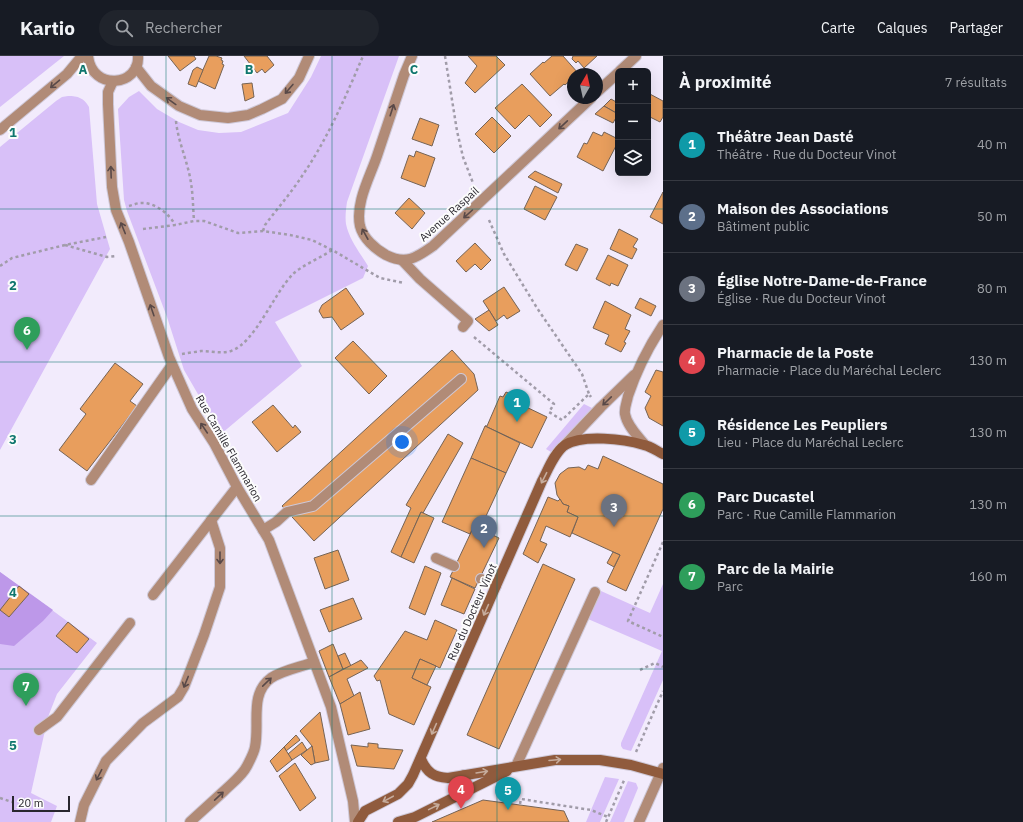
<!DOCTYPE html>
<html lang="fr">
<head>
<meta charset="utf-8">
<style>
	body { margin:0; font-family:"IBM Plex Sans",sans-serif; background:#20242c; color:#f1f3f6 }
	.controls { position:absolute; right:12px; top:12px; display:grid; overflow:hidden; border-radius:6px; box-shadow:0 4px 16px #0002 }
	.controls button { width:36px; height:36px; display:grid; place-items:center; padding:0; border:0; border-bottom:1px solid #363941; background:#171b24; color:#f1f3f6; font:20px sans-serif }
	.compass { position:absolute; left:567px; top:12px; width:36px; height:36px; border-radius:50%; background:#171b24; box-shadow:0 4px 16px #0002; rotate:9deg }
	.scale { position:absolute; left:12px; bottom:10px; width:58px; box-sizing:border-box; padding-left:4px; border:2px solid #29262e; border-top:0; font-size:11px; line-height:14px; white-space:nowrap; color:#29262e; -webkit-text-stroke:3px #fcfcfc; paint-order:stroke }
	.you { position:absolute; left:402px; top:386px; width:14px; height:14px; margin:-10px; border:3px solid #fff; border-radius:50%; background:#1a73e8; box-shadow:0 0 0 6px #1a73e833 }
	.badge { display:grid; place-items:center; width:26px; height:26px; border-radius:50%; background:#0f766e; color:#fff; font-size:13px; font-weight:700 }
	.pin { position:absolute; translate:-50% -33px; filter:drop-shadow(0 1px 2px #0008) }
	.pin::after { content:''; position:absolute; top:21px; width:14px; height:12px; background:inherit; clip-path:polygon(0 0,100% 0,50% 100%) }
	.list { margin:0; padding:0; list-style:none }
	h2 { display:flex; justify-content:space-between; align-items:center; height:52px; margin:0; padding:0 16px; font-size:17px }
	h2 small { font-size:13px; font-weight:400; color:#9ea1a6 }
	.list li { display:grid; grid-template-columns:26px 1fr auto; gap:12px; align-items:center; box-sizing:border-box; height:72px; padding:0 16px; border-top:1px solid #363941 }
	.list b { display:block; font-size:15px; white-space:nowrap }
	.list p { margin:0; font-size:13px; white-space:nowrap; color:#9ea1a6 }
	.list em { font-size:13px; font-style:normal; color:#9ea1a6 }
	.icon { flex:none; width:22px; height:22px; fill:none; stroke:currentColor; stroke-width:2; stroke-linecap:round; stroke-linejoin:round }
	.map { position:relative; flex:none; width:663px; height:766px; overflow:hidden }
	header { display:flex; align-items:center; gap:24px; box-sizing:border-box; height:56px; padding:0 20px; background:#171b24; border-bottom:1px solid #363941 }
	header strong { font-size:19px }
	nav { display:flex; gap:22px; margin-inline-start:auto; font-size:14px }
	.search { width:280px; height:36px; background:#20242c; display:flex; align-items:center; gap:10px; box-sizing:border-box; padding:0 14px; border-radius:22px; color:#9ea1a6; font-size:15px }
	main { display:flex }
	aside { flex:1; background:#171b24 }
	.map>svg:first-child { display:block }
	.green { fill:#d8c0f8 }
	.forest { fill:#bd98e9 }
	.building { fill:#e89e5d; stroke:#756355 }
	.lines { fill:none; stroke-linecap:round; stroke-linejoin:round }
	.lane-casing { stroke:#cec8d7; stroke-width:12 }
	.street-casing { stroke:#cec8d7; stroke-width:12 }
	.secondary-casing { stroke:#cec8d7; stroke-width:12 }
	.path { stroke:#a19ca9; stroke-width:2.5; stroke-dasharray:3 3; stroke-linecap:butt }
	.lane { stroke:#b18b77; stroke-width:10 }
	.street { stroke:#b18b77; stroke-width:10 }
	.secondary { stroke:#905b3d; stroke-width:10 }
	.oneway { stroke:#594948 }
	.oneway2 { stroke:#c6ac9c }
	.grid { fill:none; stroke:#0f766e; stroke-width:1; stroke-opacity:0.55 }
	.labels { text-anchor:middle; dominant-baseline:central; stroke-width:4; stroke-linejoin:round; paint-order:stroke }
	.street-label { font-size:11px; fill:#29262e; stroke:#fcfcfc }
	.grid-label { font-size:13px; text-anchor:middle; font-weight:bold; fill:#0f766e; stroke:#fcfcfc; stroke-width:4; stroke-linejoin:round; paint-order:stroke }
</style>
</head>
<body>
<header>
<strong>Kartio</strong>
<div class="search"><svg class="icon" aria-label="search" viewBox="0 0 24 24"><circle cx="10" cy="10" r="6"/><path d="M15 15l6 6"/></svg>Rechercher</div>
<nav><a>Carte</a><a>Calques</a><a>Partager</a></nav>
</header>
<main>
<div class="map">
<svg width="663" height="766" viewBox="0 0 663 766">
	<rect width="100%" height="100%" fill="#f2ebfc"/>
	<g class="green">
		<polygon points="0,0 64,0 0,51"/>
		<path d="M321 0H399L347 146C346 153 345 161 346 168 349 183 360 197 368 210L363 222 275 266 302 310 221 378 184 314 167 261 127 155 124 144 118 53 129 41 139 35 157 53 179 66 198 74 219 77 241 76 288 57 311 21Z"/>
		<path d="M68 40C78 40 84 42 89 51L97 148 110 193 0 394V91L56 45 62 41Z"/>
		<polygon points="584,348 592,352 551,396 546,393"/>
		<polygon points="0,516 97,587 57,638 48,661 31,737 57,750 51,766 0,766"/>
		<polygon points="663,528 663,624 632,693 631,695 623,693 621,690 621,687 662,595 588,563 601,535 650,557"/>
		<polygon points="605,721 619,723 600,766 586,766"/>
		<polygon points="628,725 636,727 638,732 624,766 610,766"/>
	</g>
	<polygon class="forest" points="0,516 53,554 43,565 14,590 0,588"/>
	<g class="building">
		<polygon points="168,0 194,0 196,3 180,15"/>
		<polygon points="209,0 216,0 222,2 221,4 223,5 222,8 224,9 215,33 198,25"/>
		<polygon points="244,0 267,0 274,9 265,17 262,13 257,17"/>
		<polygon points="468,0 496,0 505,9 475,37 465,27 477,10"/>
		<polygon points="552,0 563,0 578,17 573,18 573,22 565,29 564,28 550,40 530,18 543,6 544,7"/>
		<polygon points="573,0 597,0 584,12 578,5 576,7 572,3"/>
		<polygon points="197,11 203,14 196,31 188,28 193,14"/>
		<polygon points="252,27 254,41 245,45 242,28"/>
		<polygon points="522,28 552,59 540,71 529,59 515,73 495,52"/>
		<polygon points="648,37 663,45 663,61 660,66 648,60"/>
		<polygon points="611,43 618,47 618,58 604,50"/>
		<polygon points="604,50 618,58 613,67 595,58"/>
		<polygon points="492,61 511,80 494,97 475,78"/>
		<polygon points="420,62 439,69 432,90 412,83"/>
		<polygon points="593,76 602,80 604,76 618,83 618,86 603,115 577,101 584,87 587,88"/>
		<polygon points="416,95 435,102 425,131 401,122 409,99 414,101"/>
		<polygon points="535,115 562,128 558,137 528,121"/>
		<polygon points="535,130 557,141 545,164 524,153"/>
		<polygon points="663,136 663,168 650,161"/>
		<polygon points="409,142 425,157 412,173 395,157"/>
		<polygon points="619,173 638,183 633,191 637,193 632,203 610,193"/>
		<polygon points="475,187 491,204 481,214 475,208 466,216 456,205"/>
		<polygon points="576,188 588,193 577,215 565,209"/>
		<polygon points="608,199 628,209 618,230 611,227 610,230 596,223"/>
		<polygon points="504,231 520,255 507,263 504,259 496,265 483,245"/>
		<polygon points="346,232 364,258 341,274 332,261 323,262 319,255 322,249"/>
		<polygon points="640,242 656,250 651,260 635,252"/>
		<polygon points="605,245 631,259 625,273 630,275 624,286 626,287 621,296 605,288 609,279 593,272"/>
		<polygon points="489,254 498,269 489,275 475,263"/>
		<polygon points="353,285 387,320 369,338 335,302"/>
		<polygon points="452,294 474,318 478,334 314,485 282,450"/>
		<polygon points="115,307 143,328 130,345 137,350 87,415 59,394 86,358 80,353"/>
		<polygon points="656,314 663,316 663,370 649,362 645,352 651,340 645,336"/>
		<polygon points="506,336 524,344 522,349 547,361 532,392 485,370 487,370 500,340 503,341"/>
		<polygon points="273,349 293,372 295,369 301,376 277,396 252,366"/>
		<polygon points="485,370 520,387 506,417 471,402"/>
		<polygon points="448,378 463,387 423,457 421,456 401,501 391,496 411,452 406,449"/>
		<polygon points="603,400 663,428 663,453 626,535 607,526 620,499 572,477 578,461 567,456 569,450 563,448 557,439 555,427 560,418 568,412 579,411 585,414 588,409 598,413"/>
		<polygon points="471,402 506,417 480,473 474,470 470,478 442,466"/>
		<polygon points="548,441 558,445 560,443 563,448 569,450 567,456 578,461 570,481 546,470 540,485 547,488 538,507 523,498"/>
		<polygon points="421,456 434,462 414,507 401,501"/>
		<polygon points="474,470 499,482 475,532 450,521"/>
		<polygon points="338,494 349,524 325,533 314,502"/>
		<polygon points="613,496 620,499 614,511 607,507"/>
		<polygon points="543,508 575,523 499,693 467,679"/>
		<polygon points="425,510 441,517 425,559 409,552"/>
		<polygon points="452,522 475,533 464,558 441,549"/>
		<polygon points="19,530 29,538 9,561 0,554"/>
		<polygon points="353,542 362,563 329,576 320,554"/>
		<polygon points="435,564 457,574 440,612 420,603 412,622 431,631 414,669 389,658 380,624 377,625 374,620 405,575 427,584"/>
		<polygon points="68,566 89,583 77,597 56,580"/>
		<polygon points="333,588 343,613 329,621 319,595"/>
		<polygon points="345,597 351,610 343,613 338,600"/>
		<polygon points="420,603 436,610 427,629 412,622"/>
		<polygon points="361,604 368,612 347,623 354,640 340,648 329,621"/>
		<polygon points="360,636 370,673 348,679 340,648"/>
		<polygon points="320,656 329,704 315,707 312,690 300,675"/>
		<polygon points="296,679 300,684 286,695 284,691"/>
		<polygon points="302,686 307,694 292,704 288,698"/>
		<polygon points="368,687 378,688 378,692 403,694 394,713 357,710 351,689 368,691"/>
		<polygon points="312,690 315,707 311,709 301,699"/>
		<polygon points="284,691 292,704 277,716 270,705"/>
		<polygon points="295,707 316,742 300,755 279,720"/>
		<polygon points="483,744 564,755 569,766 432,766"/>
	</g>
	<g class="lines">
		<defs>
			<g id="lane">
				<polyline points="402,204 420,223 468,265 463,271"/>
				<polyline points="91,424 172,309"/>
				<polyline points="263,474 276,466 287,456 313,450 461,323"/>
				<polyline points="436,502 454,510"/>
				<polyline points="481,523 496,530"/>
				<polyline points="153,539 237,431"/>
				<polyline points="39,674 57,661 130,567"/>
				<polyline points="516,710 595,536"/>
				<polyline points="80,766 84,749 106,705 143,667 178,641 184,631 204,579 220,531 220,492 211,464"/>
				<path d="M190 766C201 756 213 745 224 735 232 727 242 720 247 710 250 704 254 697 255 691 260 667 249 638 271 622 283 614 301 611 314 606"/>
			</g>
			<g id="street">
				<path d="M88 0C92 36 140 30 138 0"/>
				<path d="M412 0 404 19C395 46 386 73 377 100 370 121 355 147 360 170 363 182 375 193 386 199 406 209 416 202 433 190L591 42"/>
				<polyline points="136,11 151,30 179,50 200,59 228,62 248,59 262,53 282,43 299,22 309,0"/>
				<polyline points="620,15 636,0"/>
				<polyline points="113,25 108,36 108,48 112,131 116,154 129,186 169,301 192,353 214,387 237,431 269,484 331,651 353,745 355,766"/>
				<polyline points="597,36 618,17"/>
				<polyline points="0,74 67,18 82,0"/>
				<polyline points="565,389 601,351 634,319"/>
				<path d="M645 389C638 380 627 370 625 358 624 352 627 346 628 340 637 313 647 293 663 269"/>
				<polyline points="464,719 469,734"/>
				<polyline points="639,766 663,712"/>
			</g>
			<g id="secondary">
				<path d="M421 703C427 717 434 721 448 722L555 704H600L631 709 663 718"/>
				<path d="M358 766 365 755 398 738 408 728 413 719 542 425C548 414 554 397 565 389 583 378 624 383 644 389 650 390 657 395 663 398"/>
				<polyline points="398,766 415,761 507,715"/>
			</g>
		</defs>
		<use href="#lane" class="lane-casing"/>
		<use href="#street" class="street-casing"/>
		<use href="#secondary" class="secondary-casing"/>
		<g class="path">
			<polyline points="445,0 457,75 463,101 473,127"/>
			<path d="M176 65C178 86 188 106 191 127 193 139 193 152 194 165"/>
			<path d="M129 150C133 149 137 147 141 147 154 146 170 158 175 169"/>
			<polyline points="489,164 504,198 537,252 582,318 589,338"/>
			<polyline points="143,173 175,169 194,165 204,165 238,177 263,175 290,179 312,184 334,195 380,222 404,227"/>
			<path d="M263 175 265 169C277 153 291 137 302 120 327 84 346 40 363 0"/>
			<polyline points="65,189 107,201 117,200"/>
			<polyline points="0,210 12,202 65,189 106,181"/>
			<polyline points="474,281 554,348 549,356 562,364 589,338 591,341"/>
			<path d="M182 298C188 297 195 296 201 295 211 295 221 298 231 295 255 287 274 237 293 218 301 210 322 201 332 194"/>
			<polyline points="663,486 628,565 663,581"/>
			<polyline points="640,614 655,607 663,611"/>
			<polyline points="636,696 663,635"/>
			<polyline points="0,742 12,746"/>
			<polyline points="520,748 521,743 591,754 608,761"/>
			<polyline points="606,766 625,722"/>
		</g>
		<use href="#lane" class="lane"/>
		<use href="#street" class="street"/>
		<use href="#secondary" class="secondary"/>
	</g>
	<defs><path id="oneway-shaft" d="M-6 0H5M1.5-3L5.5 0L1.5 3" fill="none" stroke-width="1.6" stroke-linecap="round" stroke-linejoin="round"/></defs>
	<g class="oneway">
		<use href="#oneway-shaft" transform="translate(55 28) rotate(140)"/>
		<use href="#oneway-shaft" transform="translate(289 33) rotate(131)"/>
		<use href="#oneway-shaft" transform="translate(171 45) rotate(-144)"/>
		<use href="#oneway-shaft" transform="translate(392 54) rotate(-72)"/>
		<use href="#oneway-shaft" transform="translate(563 69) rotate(137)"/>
		<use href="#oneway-shaft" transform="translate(111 116) rotate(-92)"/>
		<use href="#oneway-shaft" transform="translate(468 158) rotate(138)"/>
		<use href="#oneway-shaft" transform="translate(123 172) rotate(-112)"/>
		<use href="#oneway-shaft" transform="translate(365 178) rotate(-119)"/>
		<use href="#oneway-shaft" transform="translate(152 254) rotate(-109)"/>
		<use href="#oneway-shaft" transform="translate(607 345) rotate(136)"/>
		<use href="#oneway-shaft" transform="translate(204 372) rotate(-124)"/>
		<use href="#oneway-shaft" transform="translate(220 502) rotate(90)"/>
		<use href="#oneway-shaft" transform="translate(186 626) rotate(112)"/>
		<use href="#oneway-shaft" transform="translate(267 626) rotate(-44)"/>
		<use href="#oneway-shaft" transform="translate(99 719) rotate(117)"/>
		<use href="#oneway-shaft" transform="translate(219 740) rotate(-43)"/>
	</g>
	<g class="oneway2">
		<use href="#oneway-shaft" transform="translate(544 422) rotate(117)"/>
		<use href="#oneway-shaft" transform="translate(486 554) rotate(114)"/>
		<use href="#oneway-shaft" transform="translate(434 673) rotate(114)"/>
		<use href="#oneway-shaft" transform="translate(555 704) rotate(-5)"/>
		<use href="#oneway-shaft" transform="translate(482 716) rotate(-9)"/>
		<use href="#oneway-shaft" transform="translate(388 743) rotate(152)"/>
		<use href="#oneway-shaft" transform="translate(434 751) rotate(-26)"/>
	</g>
	<path class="grid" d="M166 0V766M332 0V766M497 0V766M0 153H663M0 306H663M0 460H663M0 613H663"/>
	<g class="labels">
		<g class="street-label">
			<text transform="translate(449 158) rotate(-42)">Avenue Raspail</text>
			<text transform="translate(229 392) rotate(60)">Rue Camille Flammarion</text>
			<text transform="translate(472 556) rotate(-66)">Rue du Docteur Vinot</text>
		</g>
	</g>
	<g class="grid-label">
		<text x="83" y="18">A</text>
		<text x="249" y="18">B</text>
		<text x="414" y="18">C</text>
		<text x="13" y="81">1</text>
		<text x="13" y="234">2</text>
		<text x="13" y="388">3</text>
		<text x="13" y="541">4</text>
		<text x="13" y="694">5</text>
	</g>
</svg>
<div class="controls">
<button>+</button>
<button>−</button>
<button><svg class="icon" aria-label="layers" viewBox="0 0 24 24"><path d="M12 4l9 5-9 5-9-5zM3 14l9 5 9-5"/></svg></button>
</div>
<svg class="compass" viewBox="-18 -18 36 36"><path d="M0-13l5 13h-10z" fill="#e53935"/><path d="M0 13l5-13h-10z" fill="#9ea1a6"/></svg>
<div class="scale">20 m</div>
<div class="you"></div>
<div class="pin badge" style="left:517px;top:366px;background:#0f9aa8">1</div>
<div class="pin badge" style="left:484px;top:492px;background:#5c6f8a">2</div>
<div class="pin badge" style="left:614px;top:471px;background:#6b7280">3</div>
<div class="pin badge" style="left:461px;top:753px;background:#e0444e">4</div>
<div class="pin badge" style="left:508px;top:754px;background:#0f9aa8">5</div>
<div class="pin badge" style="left:27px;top:294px;background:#2e9e5b">6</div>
<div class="pin badge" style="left:26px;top:650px;background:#2e9e5b">7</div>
</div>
<aside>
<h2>À proximité<small>7 résultats</small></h2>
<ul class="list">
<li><span class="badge" style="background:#0f9aa8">1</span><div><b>Théâtre Jean Dasté</b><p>Théâtre · Rue du Docteur Vinot</p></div><em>40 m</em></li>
<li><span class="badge" style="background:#5c6f8a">2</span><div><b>Maison des Associations</b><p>Bâtiment public</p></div><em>50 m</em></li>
<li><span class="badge" style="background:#6b7280">3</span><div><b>Église Notre-Dame-de-France</b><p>Église · Rue du Docteur Vinot</p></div><em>80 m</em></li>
<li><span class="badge" style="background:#e0444e">4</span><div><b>Pharmacie de la Poste</b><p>Pharmacie · Place du Maréchal Leclerc</p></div><em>130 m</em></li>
<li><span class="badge" style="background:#0f9aa8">5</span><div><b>Résidence Les Peupliers</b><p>Lieu · Place du Maréchal Leclerc</p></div><em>130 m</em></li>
<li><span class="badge" style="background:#2e9e5b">6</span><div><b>Parc Ducastel</b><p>Parc · Rue Camille Flammarion</p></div><em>130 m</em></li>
<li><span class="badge" style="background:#2e9e5b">7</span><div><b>Parc de la Mairie</b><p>Parc</p></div><em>160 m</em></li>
</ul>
</aside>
</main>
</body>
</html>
